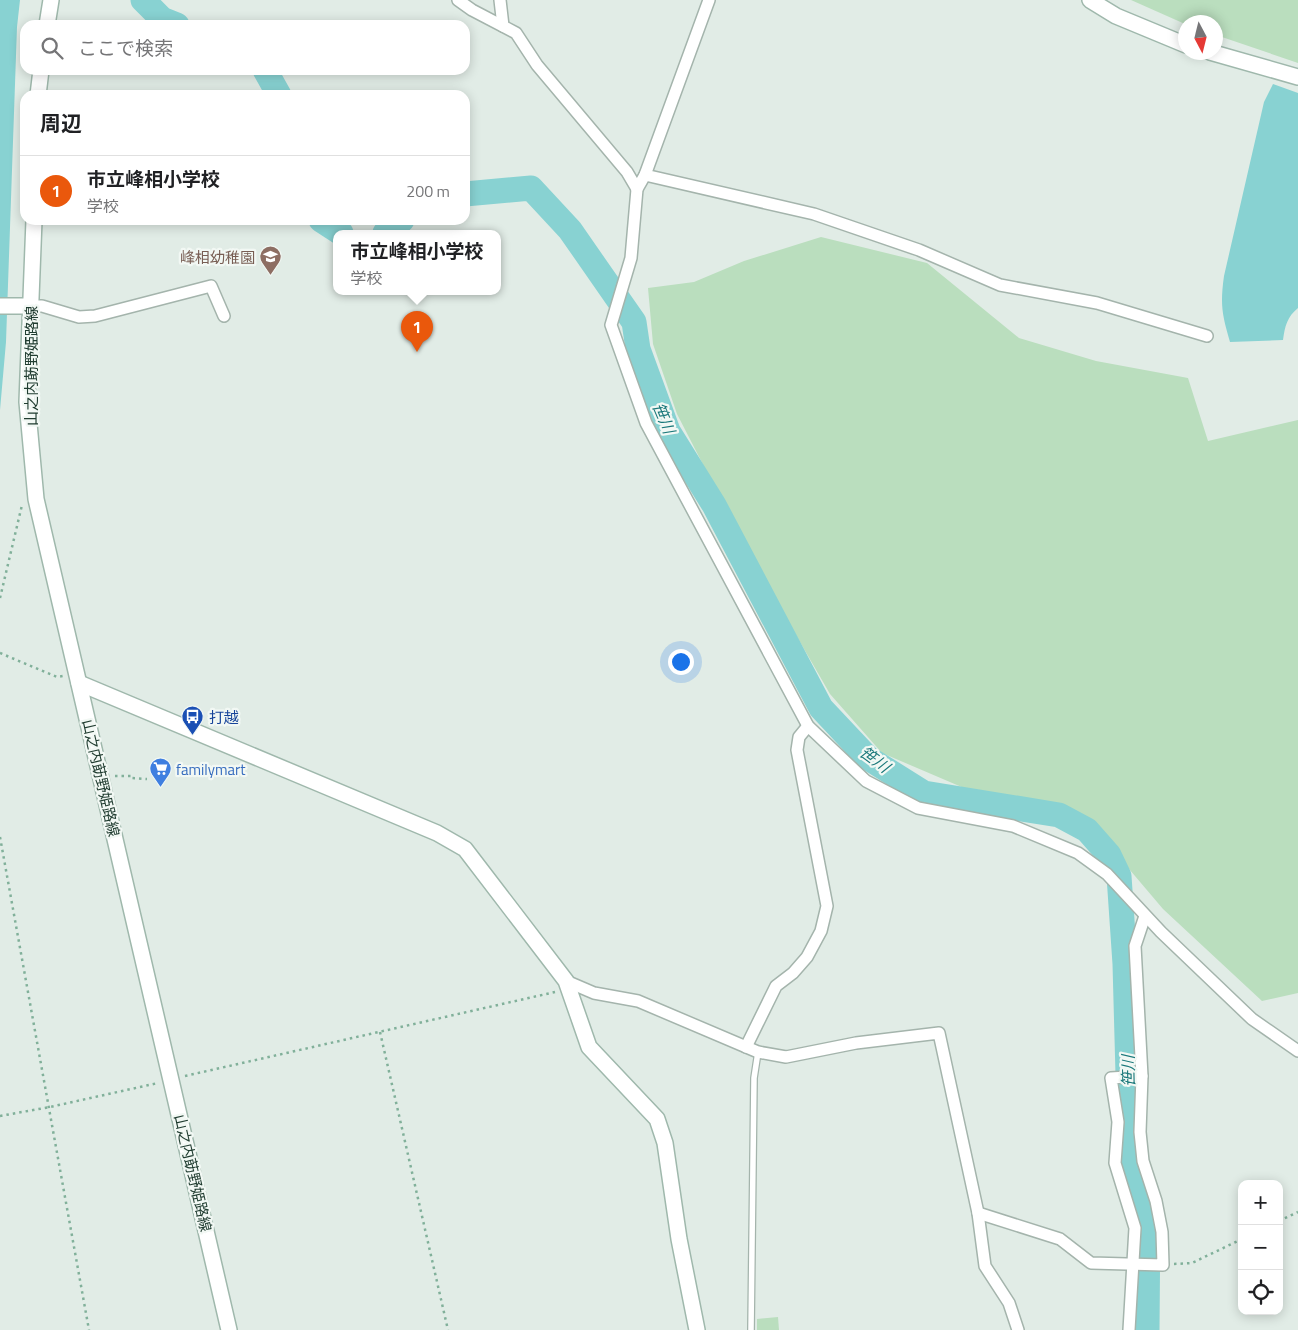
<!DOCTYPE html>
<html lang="ja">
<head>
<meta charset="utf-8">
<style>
	body { margin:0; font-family:"Titillium Web","Noto Sans JP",sans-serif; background:#f6f6f6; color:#202124 }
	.controls { position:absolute; right:15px; bottom:15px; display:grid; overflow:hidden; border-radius:10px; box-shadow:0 2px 12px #0003 }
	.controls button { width:45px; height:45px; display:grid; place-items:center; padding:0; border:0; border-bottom:1px solid #e0e0e0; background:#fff; color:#202124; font:25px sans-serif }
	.compass { position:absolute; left:1178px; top:15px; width:45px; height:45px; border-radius:50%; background:#fff; box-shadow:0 2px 12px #0003; rotate:173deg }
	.you { position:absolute; left:680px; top:661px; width:18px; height:18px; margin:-12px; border:4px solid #fff; border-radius:50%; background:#1a73e8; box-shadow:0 0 0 8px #1a73e833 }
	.badge { display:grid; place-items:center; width:32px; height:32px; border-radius:50%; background:#ea580c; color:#fff; font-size:16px; font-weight:700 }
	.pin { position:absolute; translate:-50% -41px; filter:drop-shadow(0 1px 2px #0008) }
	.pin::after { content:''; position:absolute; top:26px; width:18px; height:15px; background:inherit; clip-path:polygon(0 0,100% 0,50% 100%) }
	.popup { position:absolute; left:333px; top:230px; width:168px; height:65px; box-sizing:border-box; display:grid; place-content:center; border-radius:10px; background:#fff; filter:drop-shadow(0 1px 4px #0005); font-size:16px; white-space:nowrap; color:#757577 }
	.popup b { font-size:19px; color:#202124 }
	.popup::after { content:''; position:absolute; left:50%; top:100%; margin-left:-10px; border:10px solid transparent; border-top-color:#fff }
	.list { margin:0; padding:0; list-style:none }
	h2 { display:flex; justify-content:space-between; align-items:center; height:65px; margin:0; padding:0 20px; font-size:21px }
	h2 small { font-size:16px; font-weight:400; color:#757577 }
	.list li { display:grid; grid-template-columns:32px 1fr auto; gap:15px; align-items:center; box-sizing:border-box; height:70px; padding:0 20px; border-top:1px solid #e0e0e0 }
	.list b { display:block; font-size:19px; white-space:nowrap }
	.list p { margin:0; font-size:16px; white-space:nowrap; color:#757577 }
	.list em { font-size:16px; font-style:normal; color:#757577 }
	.icon { flex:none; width:28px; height:28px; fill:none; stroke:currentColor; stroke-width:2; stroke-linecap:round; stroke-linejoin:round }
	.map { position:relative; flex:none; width:1298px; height:1330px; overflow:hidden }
	.search { position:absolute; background:#fff; box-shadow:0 2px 12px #0003; left:20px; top:20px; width:450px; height:55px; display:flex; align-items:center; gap:12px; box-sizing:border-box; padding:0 18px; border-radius:15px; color:#757577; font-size:19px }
	.panel { position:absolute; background:#fff; box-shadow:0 2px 12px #0003; left:20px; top:90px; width:450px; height:135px; border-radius:15px }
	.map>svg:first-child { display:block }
	.green { fill:#badebe }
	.water { fill:#88d2d2 }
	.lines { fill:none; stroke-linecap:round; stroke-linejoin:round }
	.river { stroke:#88d2d2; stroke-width:25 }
	.lane-casing { stroke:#a4b4ac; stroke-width:8 }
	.street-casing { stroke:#a4b4ac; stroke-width:14 }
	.secondary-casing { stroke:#9fb8ac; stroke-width:18 }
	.path { stroke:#81b09a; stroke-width:2.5; stroke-dasharray:2.5 4; stroke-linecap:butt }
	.lane { stroke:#fff; stroke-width:5.5 }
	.street { stroke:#fff; stroke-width:11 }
	.secondary { stroke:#fff; stroke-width:15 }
	.labels { text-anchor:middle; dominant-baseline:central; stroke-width:4.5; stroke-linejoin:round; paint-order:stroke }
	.education-label { font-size:15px; fill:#785e54; stroke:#f2f8f4; text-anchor:end }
	.street-label { font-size:15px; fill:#213d31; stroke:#f2f8f4 }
	.transit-label { font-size:15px; fill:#164399; stroke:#f2f8f4; text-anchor:start }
	.shop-label { font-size:15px; fill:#366cbe; stroke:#f2f8f4; text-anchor:start }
	.water-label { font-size:16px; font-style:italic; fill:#1a787a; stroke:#f2f8f4 }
</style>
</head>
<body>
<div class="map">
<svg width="1298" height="1330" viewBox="0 0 1298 1330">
	<rect width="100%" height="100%" fill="#e1ece6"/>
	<g class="green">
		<polygon points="1131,0 1298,0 1298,63 1216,35 1216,22 1186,22 1185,24"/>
		<polygon points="821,237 927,263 1019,338 1096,361 1188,378 1208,441 1298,420 1298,993 1262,1001 1163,909 1107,843 1051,806 978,794 882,753 830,694 747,550 677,414 653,344 648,288 694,282 744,261"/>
		<polygon points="778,1317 779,1330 757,1330 757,1319"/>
	</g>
	<g class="water">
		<polygon points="0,0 20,0 17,27 6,342 0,410"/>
		<path d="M1273 84 1298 93V308C1287 317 1285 326 1283 340L1230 342C1222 314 1220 305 1224 276L1264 102Z"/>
	</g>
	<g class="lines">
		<g class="river">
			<polyline points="143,0 162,19 177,25"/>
			<polyline points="265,70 279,95"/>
			<polyline points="465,194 531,188 570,230 634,322 638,349 668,431 714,505 821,708 868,758 924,793 1059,815 1087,830 1109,855 1119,876 1125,964 1130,1148 1148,1209 1147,1330"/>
			<polyline points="321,220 341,233"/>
			<polyline points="385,233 402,220"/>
		</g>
		<defs>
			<polyline id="lane" points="751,1330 754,1078 758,1052"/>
			<g id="street">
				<polyline points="458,0 472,10 516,33 537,65 627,172 637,189"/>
				<polyline points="500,0 503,26"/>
				<polyline points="709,0 645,175 637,189 631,258 611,325 646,423 808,726 866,781 918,808 1013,826 1078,853 1107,874 1161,932 1252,1019 1298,1051"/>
				<polyline points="645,175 814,214 919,250 1000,285 1097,303 1207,336"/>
				<polyline points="31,306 42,306 79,317 95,316 211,286 224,316"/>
				<polyline points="566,981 594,993 638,1001 758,1052 786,1057 856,1043 939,1033 978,1213 985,1266 1009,1303 1018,1330"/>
				<polyline points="746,1047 776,986 793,973 807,957 821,931 827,906 797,750 799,737 808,726"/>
				<polyline points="978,1213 1060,1239 1091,1263 1163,1265 1162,1232 1156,1201 1143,1161 1140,1132 1142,1076 1135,946 1145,916"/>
				<polyline points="1129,1330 1135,1228 1115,1163 1118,1122 1111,1078 1142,1076"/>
			</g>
			<g id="secondary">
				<polyline points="1090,0 1116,16 1186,45"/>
				<polyline points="47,25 51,0"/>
				<polyline points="1210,52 1298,77"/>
				<polyline points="38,95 41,70"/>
				<polyline points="34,220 27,402 36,499 229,1330"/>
				<polyline points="0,306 31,306"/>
				<polyline points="79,683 437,833 465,849 566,981 589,1047 657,1119 665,1143 679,1239 697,1330"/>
			</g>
		</defs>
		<use href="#lane" class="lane-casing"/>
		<use href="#street" class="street-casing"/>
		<use href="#secondary" class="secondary-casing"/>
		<g class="path">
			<polyline points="0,598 22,505"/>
			<polyline points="0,653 57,677 63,676"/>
			<polyline points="115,776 131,776 131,778 147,779"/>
			<polyline points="0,837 89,1330"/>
			<polyline points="380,1032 448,1330"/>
			<polyline points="185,1076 555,992"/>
			<polyline points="0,1116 50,1107 158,1083"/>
			<polyline points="1279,1221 1298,1212"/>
			<polyline points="1174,1264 1192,1263 1242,1239"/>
		</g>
		<use href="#lane" class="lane"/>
		<use href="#street" class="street"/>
		<use href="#secondary" class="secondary"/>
	</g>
	<defs>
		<symbol id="school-pin" viewBox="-11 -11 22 30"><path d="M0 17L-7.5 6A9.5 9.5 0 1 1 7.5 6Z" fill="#8d6e63" stroke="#f2f8f4"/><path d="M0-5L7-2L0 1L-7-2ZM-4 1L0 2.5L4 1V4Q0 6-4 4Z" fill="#fff"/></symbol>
		<symbol id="bus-pin" viewBox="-11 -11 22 30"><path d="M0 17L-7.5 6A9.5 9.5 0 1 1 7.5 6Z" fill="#1a4fb4" stroke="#f2f8f4"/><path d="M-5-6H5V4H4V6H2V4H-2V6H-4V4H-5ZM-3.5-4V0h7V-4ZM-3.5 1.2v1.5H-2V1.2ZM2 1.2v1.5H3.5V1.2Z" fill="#fff"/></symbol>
		<symbol id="supermarket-pin" viewBox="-11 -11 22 30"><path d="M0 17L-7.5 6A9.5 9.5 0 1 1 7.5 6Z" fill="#3f7fe0" stroke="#f2f8f4"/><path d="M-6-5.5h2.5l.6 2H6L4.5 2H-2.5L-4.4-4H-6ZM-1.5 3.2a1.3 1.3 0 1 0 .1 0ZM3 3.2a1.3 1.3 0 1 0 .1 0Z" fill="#fff"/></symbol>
	</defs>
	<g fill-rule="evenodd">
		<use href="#school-pin" x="258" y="244" width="25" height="34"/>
		<use href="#bus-pin" x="180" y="704" width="25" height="34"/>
		<use href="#supermarket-pin" x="148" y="756" width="25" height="34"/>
	</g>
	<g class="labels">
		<g class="education-label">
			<text x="255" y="257">峰相幼稚園</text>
		</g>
		<g class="street-label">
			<text transform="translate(31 366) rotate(-90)">山之内莇野姫路線</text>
			<text transform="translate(101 778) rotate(77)">山之内莇野姫路線</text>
			<text transform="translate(193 1173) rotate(77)">山之内莇野姫路線</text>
		</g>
		<g class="transit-label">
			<text x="209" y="717">打越</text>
		</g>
		<g class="shop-label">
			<text x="176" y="769">familymart</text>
		</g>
		<g class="water-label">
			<text transform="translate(664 418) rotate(67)">笹川</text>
			<text transform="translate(875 759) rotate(37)">笹川</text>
			<text transform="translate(1128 1071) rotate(-91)">笹川</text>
		</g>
	</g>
</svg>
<div class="controls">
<button>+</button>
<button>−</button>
<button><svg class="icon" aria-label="locate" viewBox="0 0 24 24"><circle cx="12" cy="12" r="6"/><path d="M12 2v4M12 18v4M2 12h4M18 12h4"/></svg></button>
</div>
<svg class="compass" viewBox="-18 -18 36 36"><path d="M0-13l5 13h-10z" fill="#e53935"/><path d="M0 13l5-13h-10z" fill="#757577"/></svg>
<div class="you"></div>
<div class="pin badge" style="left:417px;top:352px">1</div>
<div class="popup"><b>市立峰相小学校</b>学校</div>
<div class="search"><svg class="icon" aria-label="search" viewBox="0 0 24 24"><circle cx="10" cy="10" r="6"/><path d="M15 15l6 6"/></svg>ここで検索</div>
<section class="panel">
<h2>周辺<small></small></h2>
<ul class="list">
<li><span class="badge">1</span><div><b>市立峰相小学校</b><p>学校</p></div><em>200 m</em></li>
</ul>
</section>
</div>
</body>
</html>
